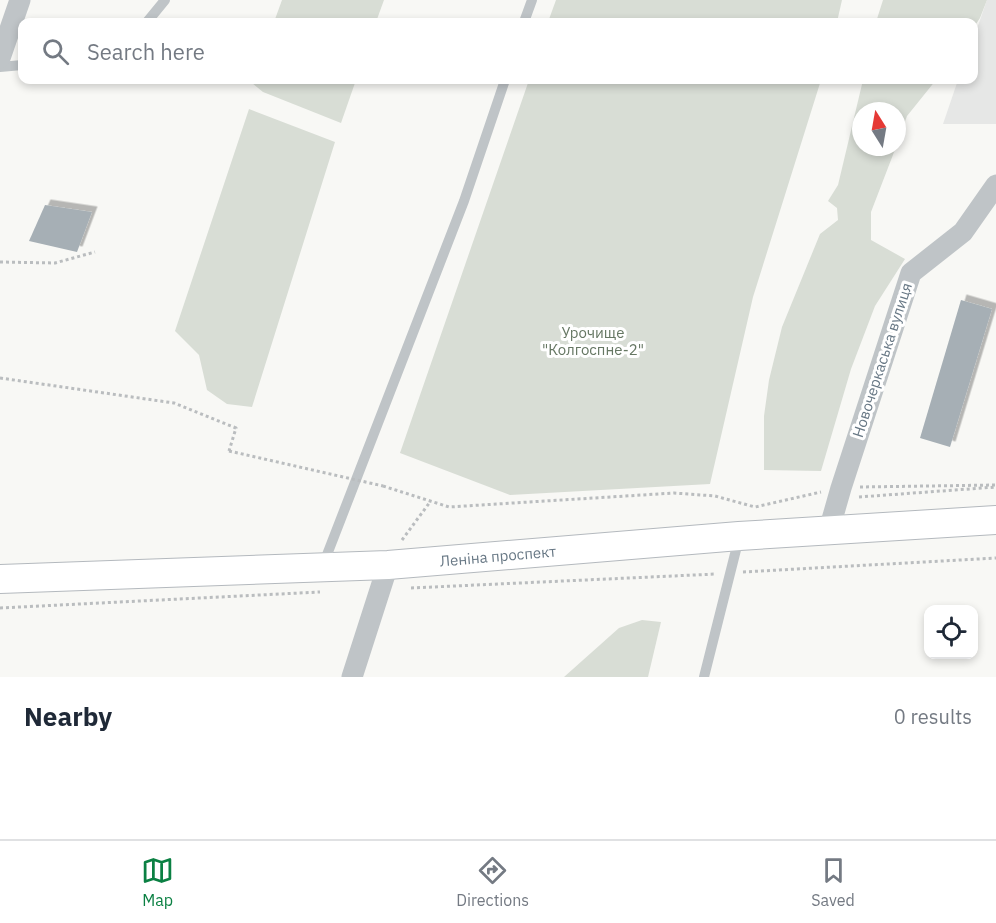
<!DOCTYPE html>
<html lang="en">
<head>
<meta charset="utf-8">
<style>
	body { margin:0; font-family:"IBM Plex Sans",sans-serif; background:#f2f2f3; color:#1f2937 }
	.controls { position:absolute; right:18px; bottom:18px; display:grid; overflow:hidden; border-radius:12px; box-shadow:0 3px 9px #0003 }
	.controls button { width:54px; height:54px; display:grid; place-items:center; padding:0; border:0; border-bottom:2px solid #e0e1e3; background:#fff; color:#1f2937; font:30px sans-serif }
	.compass { position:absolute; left:852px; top:102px; width:54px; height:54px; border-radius:50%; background:#fff; box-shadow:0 3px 9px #0003; rotate:349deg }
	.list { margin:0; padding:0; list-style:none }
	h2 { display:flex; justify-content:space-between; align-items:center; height:78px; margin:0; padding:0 24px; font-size:26px }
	h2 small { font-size:20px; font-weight:400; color:#747a83 }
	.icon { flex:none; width:33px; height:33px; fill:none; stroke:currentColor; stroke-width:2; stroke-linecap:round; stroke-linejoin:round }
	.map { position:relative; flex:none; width:996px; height:677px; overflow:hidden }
	.search { position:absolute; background:#fff; box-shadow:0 3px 9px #0003; left:18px; right:18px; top:18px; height:66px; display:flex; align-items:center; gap:15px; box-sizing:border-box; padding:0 21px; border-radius:12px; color:#747a83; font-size:22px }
	.sheet { height:162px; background:#fff }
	nav { display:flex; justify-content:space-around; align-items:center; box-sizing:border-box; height:84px; border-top:2px solid #e0e1e3; background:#fff; font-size:16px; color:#747a83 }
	nav a { display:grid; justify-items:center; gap:3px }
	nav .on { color:#0b8043 }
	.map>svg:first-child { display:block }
	.built { fill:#e6e7e6 }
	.green { fill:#d8ddd5 }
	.building { fill:#a6afb5; filter:url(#shadow) }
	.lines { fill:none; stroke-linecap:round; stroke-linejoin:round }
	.secondary-casing { stroke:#b4b9be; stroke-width:30 }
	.path { stroke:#babdbf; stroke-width:3; stroke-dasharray:3 3; stroke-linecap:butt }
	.lane { stroke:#bfc4c7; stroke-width:10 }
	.street { stroke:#bfc4c7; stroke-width:21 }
	.secondary { stroke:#fff; stroke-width:28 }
	.path-bridge { stroke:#babdbf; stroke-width:3; stroke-dasharray:3 3; stroke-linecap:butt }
	.labels { text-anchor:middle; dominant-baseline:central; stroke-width:6; stroke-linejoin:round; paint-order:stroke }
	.park-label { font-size:15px; fill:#667763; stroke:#fff }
	.street-label { font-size:15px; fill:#687885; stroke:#fff }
</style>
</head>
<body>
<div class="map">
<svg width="996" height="677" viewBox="0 0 996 677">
	<defs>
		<filter id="shadow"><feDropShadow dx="5.5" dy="-5.5" stdDeviation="0" flood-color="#0004"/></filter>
	</defs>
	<rect width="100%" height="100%" fill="#f8f8f5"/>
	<polygon class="built" points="987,0 996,0 996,124 943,124 958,80 974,80 974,37"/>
	<g class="green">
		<polygon points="282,0 384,0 376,22 274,22"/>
		<polygon points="556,0 842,0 837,22 548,22"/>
		<polygon points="883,0 987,0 980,18 974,27 974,22 876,22"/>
		<polygon points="253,80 356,80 341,123 263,92 252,83"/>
		<polygon points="529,80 821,80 753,297 710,484 510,495 400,453"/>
		<polygon points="863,80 936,80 907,116 897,144 897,111 861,111 861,147 896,147 871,212 871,240 905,259 875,306 851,369 821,471 764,470 764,416 769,380 782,327 820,234 838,220 837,208 828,201 838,185"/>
		<polygon points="249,109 335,142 252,407 227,404 207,390 199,355 175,331"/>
		<polygon points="642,620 661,622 648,677 564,677 619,628"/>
	</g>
	<g class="building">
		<polygon points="45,205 92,212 77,252 29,241"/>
		<polygon points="961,300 992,309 950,447 920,438"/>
	</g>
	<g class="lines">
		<defs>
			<polyline id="secondary" points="0,579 388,565 739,536 996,520"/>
		</defs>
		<use href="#secondary" class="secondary-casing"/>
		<g class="path">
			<polyline points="0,262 55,263 95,252"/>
			<polyline points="0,378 174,403 236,428 229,451"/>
			<polyline points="383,486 449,507 674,493 715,496 755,507 821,492"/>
			<polyline points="860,487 996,485"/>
			<polyline points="859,497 996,487"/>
			<polyline points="402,540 430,502"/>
			<polyline points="743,572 996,558"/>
			<polyline points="411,588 716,574"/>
			<polyline points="0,608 320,592"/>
		</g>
		<g class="lane">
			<polyline points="147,22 165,0"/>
			<polyline points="524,22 532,0"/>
			<polyline points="0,67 22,65"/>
			<polyline points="323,565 464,201 505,80"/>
			<polyline points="704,677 739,538"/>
		</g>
		<g class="street">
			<polyline points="0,58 20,0"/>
			<polyline points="829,530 841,488 911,273 963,232 996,185"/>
			<polyline points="352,677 388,565"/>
		</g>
		<use href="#secondary" class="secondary"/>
		<polyline class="path-bridge" points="229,451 383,486"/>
	</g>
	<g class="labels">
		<g class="park-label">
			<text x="593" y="332">Урочище<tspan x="593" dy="17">"Колгоспне-2"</tspan></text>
		</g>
		<g class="street-label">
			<text transform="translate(882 360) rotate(-72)">Новочеркаська вулиця</text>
			<text transform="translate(498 556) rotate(-5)">Леніна проспект</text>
		</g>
	</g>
</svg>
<div class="controls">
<button><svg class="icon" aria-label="locate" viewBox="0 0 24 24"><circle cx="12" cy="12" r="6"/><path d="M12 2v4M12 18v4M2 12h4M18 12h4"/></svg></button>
</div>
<svg class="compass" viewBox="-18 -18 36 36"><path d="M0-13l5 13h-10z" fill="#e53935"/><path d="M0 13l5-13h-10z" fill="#747a83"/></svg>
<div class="search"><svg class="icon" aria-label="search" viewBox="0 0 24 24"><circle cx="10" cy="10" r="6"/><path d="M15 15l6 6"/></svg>Search here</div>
</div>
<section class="sheet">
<h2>Nearby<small>0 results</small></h2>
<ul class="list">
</ul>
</section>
<nav>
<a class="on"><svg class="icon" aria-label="map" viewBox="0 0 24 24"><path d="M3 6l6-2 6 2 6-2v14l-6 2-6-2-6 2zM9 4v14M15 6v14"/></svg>Map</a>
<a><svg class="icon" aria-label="directions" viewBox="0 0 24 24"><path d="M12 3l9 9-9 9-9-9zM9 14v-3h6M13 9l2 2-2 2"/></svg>Directions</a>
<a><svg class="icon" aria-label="saved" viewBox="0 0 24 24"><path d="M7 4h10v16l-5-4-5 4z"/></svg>Saved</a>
</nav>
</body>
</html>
